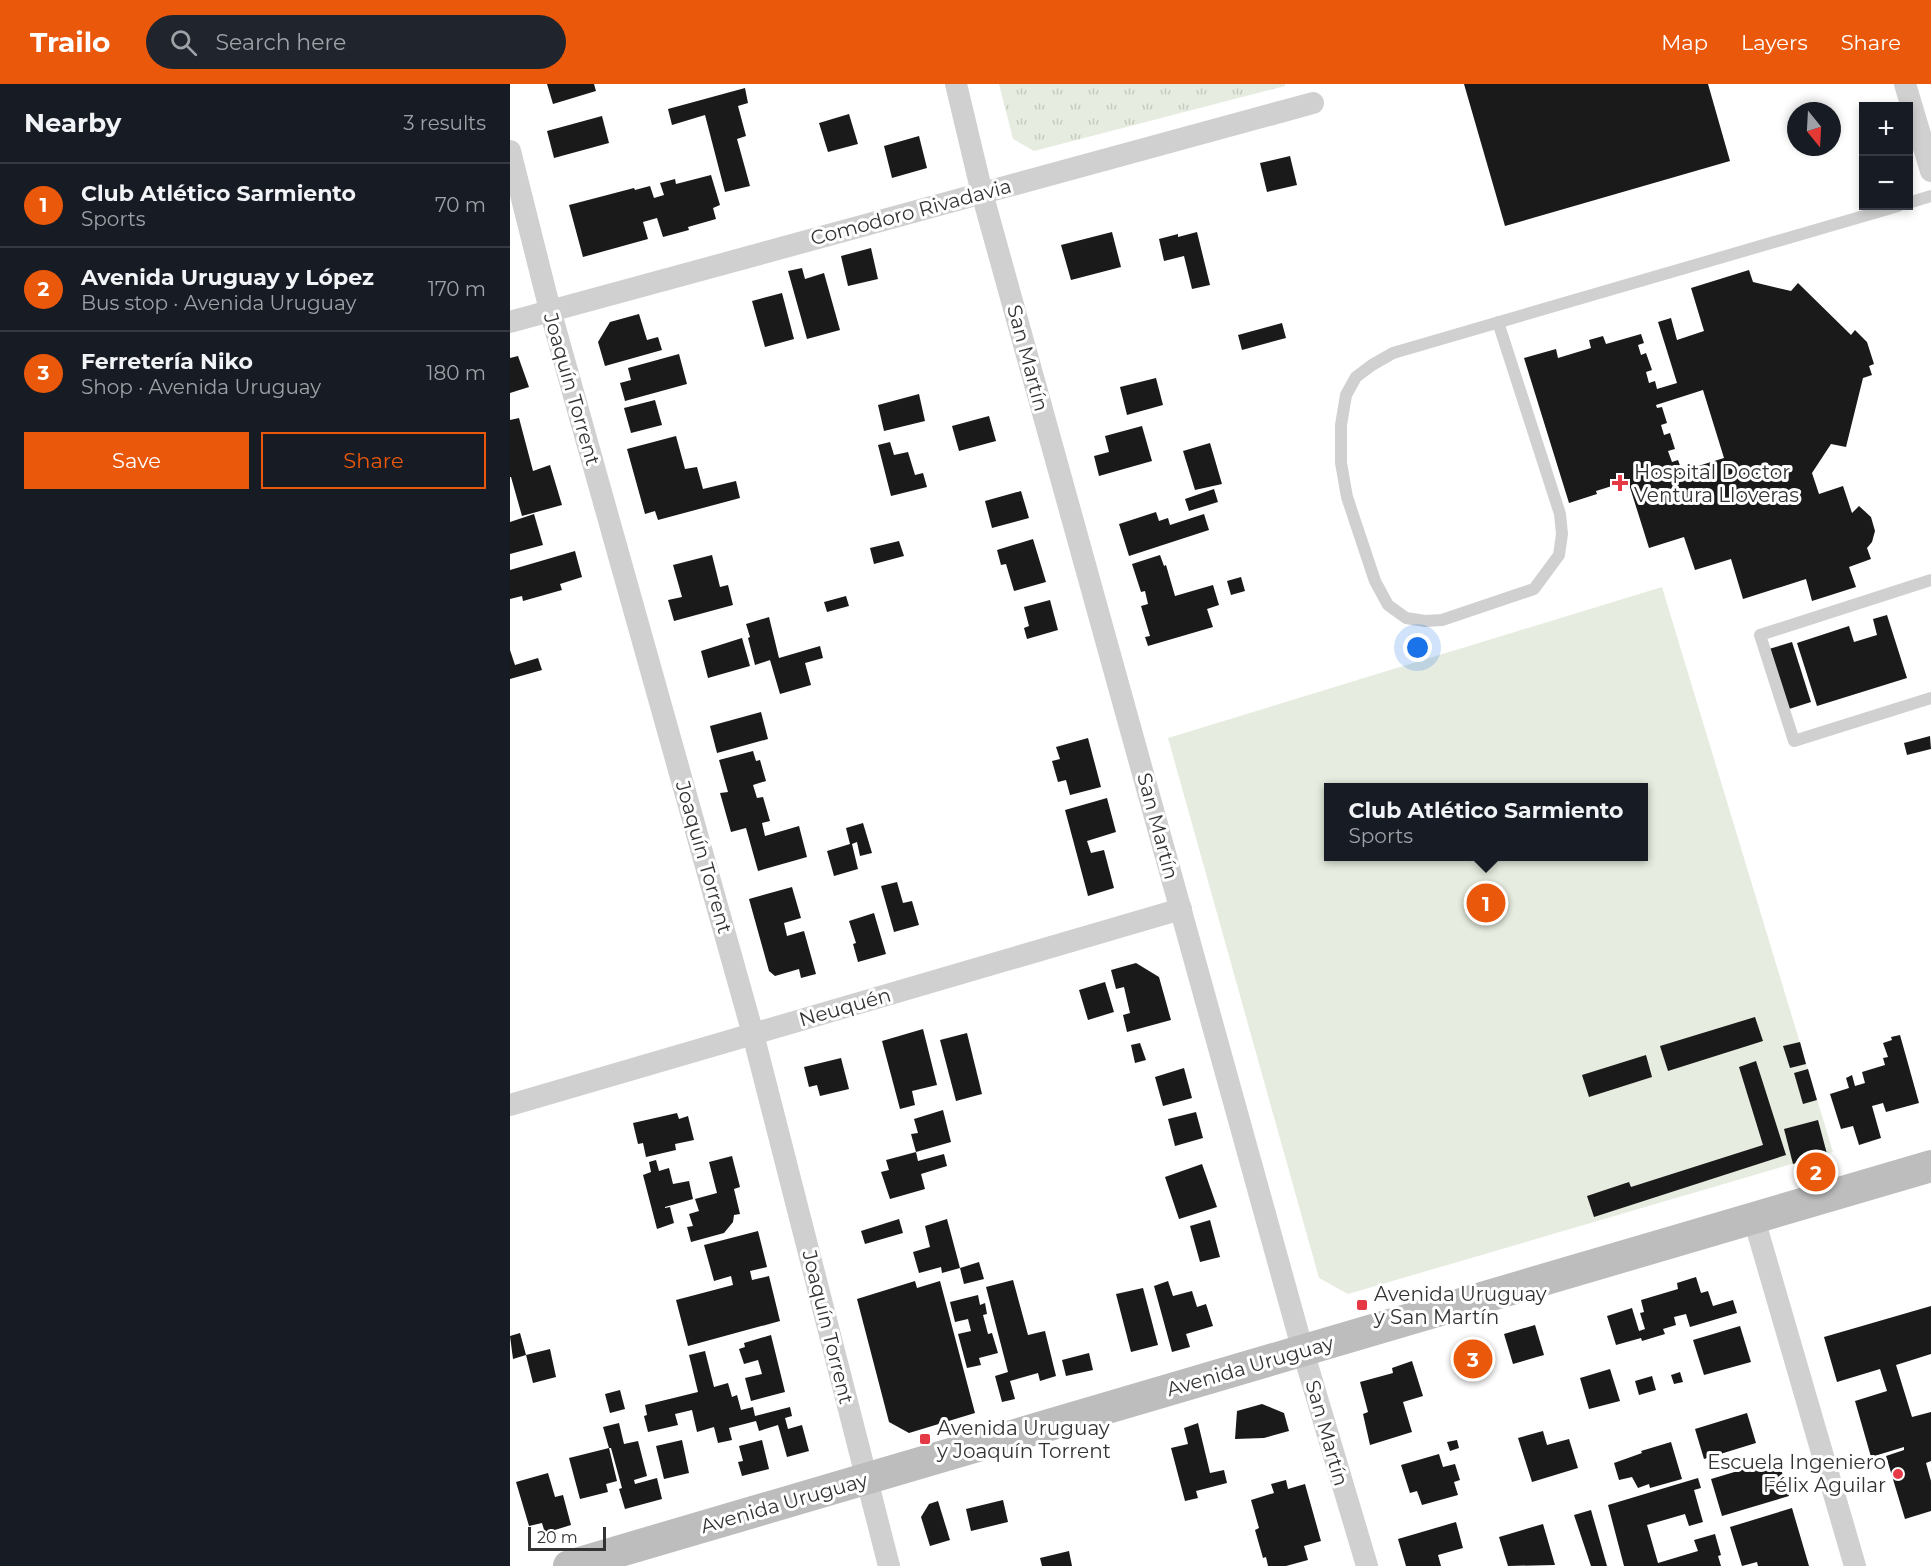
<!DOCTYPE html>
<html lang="en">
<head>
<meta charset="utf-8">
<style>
	body { margin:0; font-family:Montserrat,sans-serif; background:#20242c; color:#f1f3f6 }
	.controls { position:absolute; right:18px; top:18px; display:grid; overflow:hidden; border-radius:0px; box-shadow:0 3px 9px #0003 }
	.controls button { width:54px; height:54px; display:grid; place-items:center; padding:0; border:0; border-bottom:2px solid #363941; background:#171b24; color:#f1f3f6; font:30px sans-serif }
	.compass { position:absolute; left:1277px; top:18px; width:54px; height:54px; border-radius:50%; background:#171b24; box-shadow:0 3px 9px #0003; rotate:162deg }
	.scale { position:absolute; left:18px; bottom:15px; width:78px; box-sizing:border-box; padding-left:6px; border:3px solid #333; border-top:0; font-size:16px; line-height:21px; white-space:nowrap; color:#333; -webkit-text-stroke:4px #fff; paint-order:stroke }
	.you { position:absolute; left:908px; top:564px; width:21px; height:21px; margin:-15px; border:4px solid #fff; border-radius:50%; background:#1a73e8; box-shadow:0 0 0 9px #1a73e833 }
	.badge { display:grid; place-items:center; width:39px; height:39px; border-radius:50%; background:#ea580c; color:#fff; font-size:20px; font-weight:700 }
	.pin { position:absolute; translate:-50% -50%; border:3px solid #fff; box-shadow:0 2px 6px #0006 }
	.popup { position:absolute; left:814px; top:699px; width:324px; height:78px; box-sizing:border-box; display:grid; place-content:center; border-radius:0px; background:#171b24; filter:drop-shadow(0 2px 4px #0005); font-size:20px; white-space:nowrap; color:#9ea1a6 }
	.popup b { font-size:22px; color:#f1f3f6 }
	.popup::after { content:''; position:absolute; left:50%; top:100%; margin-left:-12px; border:12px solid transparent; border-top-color:#171b24 }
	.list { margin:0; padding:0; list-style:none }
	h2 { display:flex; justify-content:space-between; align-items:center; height:78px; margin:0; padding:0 24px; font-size:26px }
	h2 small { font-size:20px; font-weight:400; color:#9ea1a6 }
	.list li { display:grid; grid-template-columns:39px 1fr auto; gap:18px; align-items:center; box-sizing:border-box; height:84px; padding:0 24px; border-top:2px solid #363941 }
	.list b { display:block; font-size:22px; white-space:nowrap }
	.list p { margin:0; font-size:20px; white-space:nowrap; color:#9ea1a6 }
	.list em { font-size:20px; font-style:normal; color:#9ea1a6 }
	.actions { display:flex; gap:12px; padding:18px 24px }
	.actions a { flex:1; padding:14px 0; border:2px solid #ea580c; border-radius:0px; text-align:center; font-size:21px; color:#ea580c }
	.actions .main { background:#ea580c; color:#fff }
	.icon { flex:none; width:33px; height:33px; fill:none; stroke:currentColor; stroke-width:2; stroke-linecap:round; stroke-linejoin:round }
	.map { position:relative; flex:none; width:1421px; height:1482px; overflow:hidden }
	header { display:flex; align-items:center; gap:36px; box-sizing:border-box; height:84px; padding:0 30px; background:#ea580c; color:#fff }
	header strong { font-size:28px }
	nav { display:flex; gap:33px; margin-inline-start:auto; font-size:21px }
	.search { width:420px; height:54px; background:#20242c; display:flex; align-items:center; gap:15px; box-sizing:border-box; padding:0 21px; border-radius:33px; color:#9ea1a6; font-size:22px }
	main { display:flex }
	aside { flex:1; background:#171b24 }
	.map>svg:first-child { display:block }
	.grass { fill:url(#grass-tufts) }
	.pitch { fill:#e6ecdf; fill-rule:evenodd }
	.building { fill:#1a1a1a; fill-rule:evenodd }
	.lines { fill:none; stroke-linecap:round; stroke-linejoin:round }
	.service { stroke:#d0d0d0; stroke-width:12 }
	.minor { stroke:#d0d0d0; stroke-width:22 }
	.secondary { stroke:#bdbdbd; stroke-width:32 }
	.poi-dot { fill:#e63946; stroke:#fff; stroke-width:2 }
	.labels { text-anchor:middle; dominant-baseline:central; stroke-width:6; stroke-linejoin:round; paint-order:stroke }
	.street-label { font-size:20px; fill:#333; stroke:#fff }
	.poi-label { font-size:20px; fill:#333; stroke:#fff; text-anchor:start }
</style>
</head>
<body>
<header>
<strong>Trailo</strong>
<div class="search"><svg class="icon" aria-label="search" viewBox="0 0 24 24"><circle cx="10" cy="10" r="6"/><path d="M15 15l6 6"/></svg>Search here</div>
<nav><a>Map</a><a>Layers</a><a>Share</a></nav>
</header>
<main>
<aside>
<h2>Nearby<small>3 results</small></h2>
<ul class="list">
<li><span class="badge">1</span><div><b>Club Atlético Sarmiento</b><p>Sports</p></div><em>70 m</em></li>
<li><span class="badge">2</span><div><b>Avenida Uruguay y López</b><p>Bus stop · Avenida Uruguay</p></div><em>170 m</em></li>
<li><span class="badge">3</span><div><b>Ferretería Niko</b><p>Shop · Avenida Uruguay</p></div><em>180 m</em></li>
</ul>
<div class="actions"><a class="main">Save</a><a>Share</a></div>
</aside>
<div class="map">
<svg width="1421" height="1482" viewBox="0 0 1421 1482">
	<defs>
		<pattern id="grass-tufts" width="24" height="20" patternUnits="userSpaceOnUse" patternTransform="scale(1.5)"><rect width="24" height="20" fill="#e6ecdf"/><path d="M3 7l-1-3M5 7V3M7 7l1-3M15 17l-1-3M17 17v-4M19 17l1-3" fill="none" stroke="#c6cbc0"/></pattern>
	</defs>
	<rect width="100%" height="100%" fill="#fff"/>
	<polygon class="grass" points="489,0 775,0 775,2 524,67 503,55"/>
	<path class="pitch" d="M1152 503 1323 1068 838 1210 809 1194 658 654ZM818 704H1134V772H818Z"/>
	<g class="building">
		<polygon points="37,0 84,0 86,7 43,20"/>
		<polygon points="954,0 1198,0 1220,77 995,142"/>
		<polygon points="235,4 238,19 228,22 236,52 227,55 240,102 215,108 195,31 162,41 158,25"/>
		<polygon points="339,30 348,60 318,68 309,39"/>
		<polygon points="92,32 99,59 44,74 37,47"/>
		<polygon points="409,52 417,84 382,94 374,62"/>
		<polygon points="780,72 787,101 757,108 750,79"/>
		<polygon points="201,91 210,121 203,124 206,135 178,143 179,146 153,153 147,134 133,138 138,155 73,173 59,121 124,104 125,106 140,102 144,114 154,111 150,99 165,95 166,100"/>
		<polygon points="602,148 611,183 561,196 551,161"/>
		<polygon points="687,148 700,201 682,205 674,172 654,177 649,155 668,150 668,153"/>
		<polygon points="361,164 368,195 338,202 331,172"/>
		<polygon points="292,184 295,195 314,189 330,246 297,255 278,187"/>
		<path d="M1239 186 1243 198 1281 207 1288 199 1341 251 1345 246 1357 258 1364 280 1359 282 1362 291 1353 294 1336 363 1321 360 1302 389 1309 410 1333 402 1342 429 1349 422 1361 433 1365 447 1362 458 1357 464 1361 475 1339 483 1346 503 1302 517 1296 495 1233 515 1221 475 1185 486 1174 453 1139 464 1118 397 1086 407 1087 410 1059 419 1014 274 1046 265 1048 274 1081 264 1079 256 1093 252 1096 260 1131 250 1134 259 1128 261 1131 271 1136 269 1142 286 1136 288 1139 299 1145 297 1147 305 1167 299 1148 238 1161 234 1167 256 1194 247 1181 204ZM1193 306 1214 374 1172 387 1168 376 1162 378 1158 367 1165 365 1160 349 1154 351 1151 341 1157 339 1152 323 1147 324 1146 321Z"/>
		<polygon points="272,209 284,255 255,263 242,217"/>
		<polygon points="129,230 137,256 148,253 152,266 95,282 88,258 100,238"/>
		<polygon points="772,239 776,254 732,266 728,251"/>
		<polygon points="169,270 177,300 115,317 110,299 121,296 118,284"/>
		<polygon points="8,272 19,303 0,309 0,274"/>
		<polygon points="646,294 653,321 617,331 610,303"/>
		<polygon points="409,310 415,337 374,347 368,321"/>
		<polygon points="145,316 152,341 121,349 114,324"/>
		<polygon points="479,332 486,357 449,367 442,342"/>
		<polygon points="9,334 23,387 40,381 52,421 12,432 1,393 0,393 0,336"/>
		<polygon points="632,342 642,377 589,392 584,372 599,368 595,352"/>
		<polygon points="166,352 175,385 187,383 193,405 226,397 230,414 148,436 145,427 135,430 117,365"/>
		<polygon points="380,358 384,371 398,368 405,391 413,389 417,403 381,412 368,361"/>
		<polygon points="700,359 712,400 685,406 673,367"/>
		<polygon points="704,405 708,418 679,427 675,415"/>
		<polygon points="511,407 519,434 482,444 475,417"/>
		<polygon points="646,428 649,437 658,434 660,441 694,430 699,446 619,472 609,440"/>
		<polygon points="24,430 33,461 0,470 0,438"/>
		<polygon points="523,455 536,498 504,507 496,480 491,481 487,466"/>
		<polygon points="389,457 394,472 364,480 360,464"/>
		<polygon points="65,467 72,493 50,500 52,506 13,517 12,512 0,515 0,486"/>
		<polygon points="202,471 210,503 218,501 223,521 164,537 158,516 172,513 163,481"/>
		<polygon points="650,471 654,482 656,481 665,512 703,501 709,521 697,525 703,543 638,562 635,553 640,552 631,522 638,520 635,507 631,508 622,480"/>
		<polygon points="731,493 735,507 721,511 717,497"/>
		<polygon points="336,512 339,522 317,528 314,518"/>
		<polygon points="540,516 548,546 517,555 514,544 519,542 514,523"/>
		<polygon points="1377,531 1397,594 1307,622 1287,559 1339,542 1344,558 1367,551 1363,535"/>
		<polygon points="259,533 269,574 310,562 313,574 295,579 301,601 270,610 260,576 245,581 238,554 240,553 236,540"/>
		<polygon points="232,554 240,582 198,594 191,567"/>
		<polygon points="1282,558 1301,618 1279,625 1259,565"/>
		<polygon points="0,566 5,581 28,574 32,586 0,595"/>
		<polygon points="251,628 258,655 207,669 200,642"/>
		<polygon points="1420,652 1421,665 1397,671 1394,659"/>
		<polygon points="578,654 591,703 560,711 556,696 548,698 542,677 550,675 546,663"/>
		<polygon points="243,667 246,677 250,676 256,697 243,701 247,714 253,713 260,737 252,739 255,752 289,742 297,773 248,787 236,744 221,748 210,709 218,708 209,676"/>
		<polygon points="597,714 606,748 577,757 581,769 594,766 604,804 578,812 555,726"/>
		<polygon points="353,739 362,769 350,772 347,758 342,760 348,785 324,792 317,767 340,760 336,744"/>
		<polygon points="387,798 393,819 402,817 409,841 384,848 371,802"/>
		<polygon points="282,803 291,834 274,839 277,852 294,847 306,890 291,894 289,885 265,892 259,887 239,815"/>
		<polygon points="364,829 376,870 348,878 343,860 346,859 339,837"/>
		<polygon points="626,879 649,893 661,936 617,948 613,931 620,929 614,903 606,905 601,886"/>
		<polygon points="595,898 604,928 578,936 569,906"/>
		<polygon points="1245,933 1253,957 1158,987 1150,962"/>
		<polygon points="413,945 427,1001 402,1007 405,1021 390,1025 372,957"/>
		<polygon points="457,949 472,1010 446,1017 430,956"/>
		<polygon points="1390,951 1409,1019 1376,1028 1373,1019 1362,1022 1371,1054 1349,1061 1343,1042 1331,1045 1320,1010 1339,1004 1336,994 1342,991 1345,1002 1355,999 1352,988 1375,981 1373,974 1378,973 1373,959 1382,956 1381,953"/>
		<polygon points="1290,958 1296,980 1280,984 1273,962"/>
		<polygon points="630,959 636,976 625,979 621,961"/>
		<polygon points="1136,971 1142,993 1079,1013 1072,991"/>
		<polygon points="331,974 339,1005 310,1012 307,1001 299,1003 294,983"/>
		<polygon points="1246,977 1276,1071 1084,1133 1077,1112 1119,1098 1121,1103 1253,1061 1229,983"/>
		<polygon points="674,984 682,1014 653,1022 645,993"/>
		<polygon points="1298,985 1307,1016 1293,1020 1284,989"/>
		<polygon points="433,1026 441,1058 406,1068 408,1077 434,1070 437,1082 411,1090 415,1105 380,1115 371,1088 379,1086 376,1076 406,1068 401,1050 408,1049 404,1035"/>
		<polygon points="686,1028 693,1054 665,1062 658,1035"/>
		<polygon points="167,1029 169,1035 178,1032 184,1056 165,1060 166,1066 136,1073 133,1059 128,1060 123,1039"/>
		<polygon points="1308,1036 1317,1070 1283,1080 1274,1045"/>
		<polygon points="222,1072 230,1103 224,1105 230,1130 224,1131 223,1138 214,1149 181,1158 177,1143 183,1142 179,1130 189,1127 185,1115 207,1109 199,1078"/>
		<polygon points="146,1076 149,1087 159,1084 163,1100 179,1097 183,1115 155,1123 155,1124 160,1123 164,1139 147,1145 133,1091 141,1088 139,1078"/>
		<polygon points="692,1080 707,1123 669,1135 655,1093"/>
		<polygon points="389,1135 393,1149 355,1160 351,1147"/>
		<polygon points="437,1135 450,1184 469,1178 474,1195 454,1200 450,1184 432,1189 431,1183 409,1189 403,1168 420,1163 415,1142"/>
		<polygon points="700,1136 710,1173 690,1178 680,1142"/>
		<polygon points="248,1147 257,1183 240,1187 242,1196 259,1192 270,1237 178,1262 166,1216 223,1201 221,1192 204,1197 194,1161"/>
		<polygon points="1186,1193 1191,1209 1198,1207 1203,1222 1223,1216 1227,1229 1180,1243 1176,1230 1164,1233 1166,1241 1153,1245 1155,1250 1132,1257 1131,1254 1106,1261 1097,1232 1122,1224 1129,1247 1135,1245 1130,1229 1134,1228 1131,1216 1168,1205 1167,1199"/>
		<polygon points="503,1196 518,1251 535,1247 546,1292 530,1297 528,1289 500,1297 505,1315 492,1318 485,1292 498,1288 476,1203"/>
		<polygon points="405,1197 407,1204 430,1197 465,1329 399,1349 379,1338 347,1215"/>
		<polygon points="658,1197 663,1212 682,1207 687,1223 696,1220 703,1242 676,1250 680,1263 662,1268 644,1202"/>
		<polygon points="633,1204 648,1261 621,1268 606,1210"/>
		<polygon points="468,1211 470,1221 475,1219 477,1230 473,1231 478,1250 482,1249 488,1269 469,1274 471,1281 457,1284 448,1250 461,1247 458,1235 445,1238 440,1218"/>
		<polygon points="1421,1222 1421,1270 1386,1281 1402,1333 1421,1328 1421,1377 1416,1379 1421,1397 1421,1427 1395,1435 1376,1372 1394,1366 1394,1363 1361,1373 1345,1317 1377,1307 1370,1285 1327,1298 1314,1253"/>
		<polygon points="1025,1241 1034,1271 1003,1280 994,1250"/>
		<polygon points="1230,1242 1241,1278 1194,1291 1183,1256"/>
		<polygon points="10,1249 16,1271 3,1275 0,1252"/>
		<polygon points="261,1251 275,1308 241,1317 235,1294 252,1290 248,1276 234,1280 229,1265 235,1263 234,1259"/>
		<polygon points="40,1265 46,1293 23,1299 16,1271"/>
		<polygon points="195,1267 204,1303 218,1299 222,1313 227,1311 231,1326 243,1323 245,1332 280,1323 282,1332 275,1334 278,1345 292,1341 299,1367 277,1373 268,1341 249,1347 246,1337 219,1344 222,1356 208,1359 204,1343 187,1348 182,1326 165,1330 168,1341 138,1348 134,1332 137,1331 135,1321 188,1308 179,1271"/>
		<polygon points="579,1269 583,1286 556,1292 552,1276"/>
		<polygon points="902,1277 913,1312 893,1318 902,1348 860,1361 853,1330 858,1328 850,1298 883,1289 882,1284"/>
		<polygon points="1100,1285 1110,1317 1079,1325 1070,1294"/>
		<polygon points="1170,1288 1173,1298 1164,1300 1161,1291"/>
		<polygon points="1142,1292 1146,1306 1129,1311 1125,1297"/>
		<polygon points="110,1306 115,1325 100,1329 95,1310"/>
		<polygon points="752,1320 774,1329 779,1347 754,1354 725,1355 727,1327"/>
		<polygon points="1237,1329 1246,1359 1194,1375 1185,1345"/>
		<polygon points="109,1339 114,1360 128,1357 137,1392 124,1396 125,1400 147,1394 152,1415 115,1425 109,1405 112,1404 101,1364 99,1364 93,1343"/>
		<polygon points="688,1339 700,1389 714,1386 717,1399 686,1407 688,1414 675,1417 661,1364 678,1360 674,1344"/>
		<polygon points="1033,1347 1037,1361 1059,1355 1068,1384 1022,1398 1008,1354"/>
		<polygon points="172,1356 179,1389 154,1395 146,1362"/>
		<polygon points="252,1356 259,1385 232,1392 228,1378 233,1377 229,1362"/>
		<polygon points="947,1356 949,1364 940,1367 937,1358"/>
		<polygon points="1161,1358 1172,1395 1140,1404 1139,1400 1128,1404 1122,1393 1109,1396 1104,1379 1132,1369 1131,1367"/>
		<polygon points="99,1364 107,1397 96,1400 98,1408 70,1415 59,1374"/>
		<polygon points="929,1370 933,1383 945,1380 950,1396 944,1398 948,1411 912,1421 907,1407 900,1409 891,1381"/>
		<polygon points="1268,1375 1279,1412 1212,1432 1201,1395"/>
		<polygon points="38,1389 45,1413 53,1411 61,1441 35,1449 32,1439 19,1442 6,1398"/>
		<polygon points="1188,1394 1191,1404 1184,1406 1193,1438 1179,1442 1175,1430 1137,1441 1148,1479 1188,1467 1184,1456 1205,1450 1211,1471 1208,1472 1211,1482 1114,1482 1098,1421"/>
		<polygon points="776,1396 778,1405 795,1400 811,1457 794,1462 798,1476 776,1482 758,1482 756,1473 753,1474 745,1446 749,1444 741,1416 764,1409 761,1400"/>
		<polygon points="493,1416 498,1438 461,1447 456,1425"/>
		<polygon points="428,1417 440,1456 420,1462 411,1433 419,1420"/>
		<polygon points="1282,1424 1299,1482 1248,1482 1247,1478 1232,1482 1220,1443"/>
		<polygon points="1081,1426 1097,1482 1081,1482 1064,1431"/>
		<polygon points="946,1438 953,1464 928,1471 931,1482 896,1482 888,1455"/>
		<polygon points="1033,1440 1045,1481 998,1482 989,1453"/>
		<polygon points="559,1467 562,1482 532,1482 530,1474"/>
	</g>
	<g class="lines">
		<g class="service">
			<polyline points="1398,119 1421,112"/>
			<polyline points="988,238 1050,430 1052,450 1049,471 1024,505 932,536 915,537 896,534 878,521 865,497 837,413 831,379 831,341 836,311 846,293 862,281 883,269 1388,122"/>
			<polyline points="1421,496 1250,551 1284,657 1421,614"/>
		</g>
		<g class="minor">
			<polyline points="446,0 472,109 793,1267 857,1482"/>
			<polyline points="1395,0 1421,87"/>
			<polyline points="0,67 40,226 243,950 379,1482"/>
			<polyline points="0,238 803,19"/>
			<polyline points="0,1021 671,825"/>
			<polyline points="1244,1135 1345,1482"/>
		</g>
		<polyline class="secondary" points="59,1482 1421,1082"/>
	</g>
	<g class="poi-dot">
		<path d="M1107 390h6v6h6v6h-6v6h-6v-6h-6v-6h6z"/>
		<rect x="846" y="1215" width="12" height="12" rx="3"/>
		<rect x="409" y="1349" width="12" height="12" rx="3"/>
		<circle cx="1388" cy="1390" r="6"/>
	</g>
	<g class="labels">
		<g class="street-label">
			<text transform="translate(401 128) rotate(-15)">Comodoro Rivadavia</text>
			<text transform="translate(518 274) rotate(75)">San Martín</text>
			<text transform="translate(62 305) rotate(74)">Joaquín Torrent</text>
			<text transform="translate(648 742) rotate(75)">San Martín</text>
			<text transform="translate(194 773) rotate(74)">Joaquín Torrent</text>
			<text transform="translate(335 923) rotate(-16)">Neuquén</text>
			<text transform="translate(318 1243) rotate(76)">Joaquín Torrent</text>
			<text transform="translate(740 1282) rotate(-16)">Avenida Uruguay</text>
			<text transform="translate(817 1349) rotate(74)">San Martín</text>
			<text transform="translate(274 1419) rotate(-16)">Avenida Uruguay</text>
		</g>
		<g class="poi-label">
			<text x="1124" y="388">Hospital Doctor<tspan x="1124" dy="23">Ventura Lloveras</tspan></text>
			<text x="864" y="1210">Avenida Uruguay<tspan x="864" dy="23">y San Martín</tspan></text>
			<text x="427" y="1344">Avenida Uruguay<tspan x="427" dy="23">y Joaquín Torrent</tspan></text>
			<text x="1376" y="1378" text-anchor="end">Escuela Ingeniero<tspan x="1376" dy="23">Félix Aguilar</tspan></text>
		</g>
	</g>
</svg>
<div class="controls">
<button>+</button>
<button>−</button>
</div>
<svg class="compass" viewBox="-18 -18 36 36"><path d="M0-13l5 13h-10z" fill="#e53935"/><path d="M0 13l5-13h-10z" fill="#9ea1a6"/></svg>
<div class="scale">20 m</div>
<div class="you"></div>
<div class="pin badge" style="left:976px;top:819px">1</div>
<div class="popup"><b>Club Atlético Sarmiento</b>Sports</div>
<div class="pin badge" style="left:1306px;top:1088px">2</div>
<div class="pin badge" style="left:963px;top:1275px">3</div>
</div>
</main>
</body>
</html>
